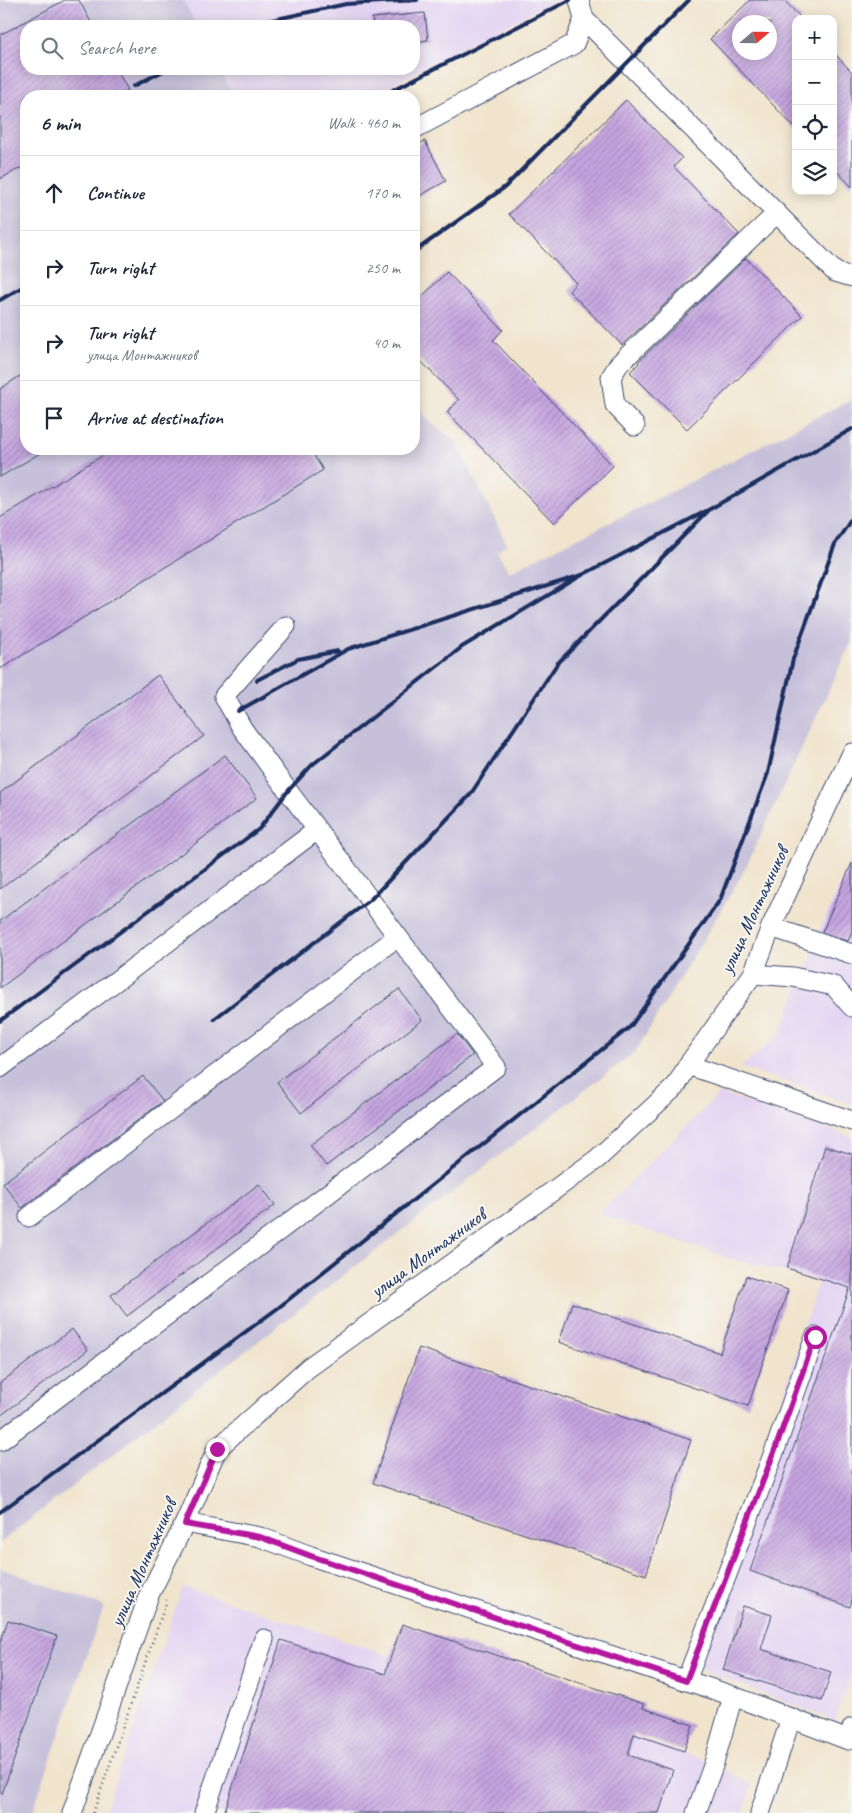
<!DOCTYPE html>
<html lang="en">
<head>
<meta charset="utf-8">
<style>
	body { margin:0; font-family:Caveat,sans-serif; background:#f6f6f7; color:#1f2937 }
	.controls { position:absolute; right:15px; top:15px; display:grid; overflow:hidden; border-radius:10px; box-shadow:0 2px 12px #0003 }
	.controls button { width:45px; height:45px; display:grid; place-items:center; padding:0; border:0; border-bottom:1px solid #e0e1e3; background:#fff; color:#1f2937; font:25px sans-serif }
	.compass { position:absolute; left:732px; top:15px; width:45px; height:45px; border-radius:50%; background:#fff; box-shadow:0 2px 12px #0003; rotate:70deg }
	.stop { position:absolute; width:15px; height:15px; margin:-11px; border:4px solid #b5179e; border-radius:50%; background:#fff }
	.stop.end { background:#b5179e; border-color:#fff; box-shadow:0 1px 5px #0008 }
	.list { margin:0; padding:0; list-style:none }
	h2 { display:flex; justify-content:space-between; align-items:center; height:65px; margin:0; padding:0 20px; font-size:21px }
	h2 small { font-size:16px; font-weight:400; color:#747a83 }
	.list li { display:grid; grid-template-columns:32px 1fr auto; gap:15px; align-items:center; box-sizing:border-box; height:75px; padding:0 20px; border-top:1px solid #e0e1e3 }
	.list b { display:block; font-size:19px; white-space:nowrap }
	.list p { margin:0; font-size:16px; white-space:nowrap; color:#747a83 }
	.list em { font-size:16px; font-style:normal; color:#747a83 }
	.icon { flex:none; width:28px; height:28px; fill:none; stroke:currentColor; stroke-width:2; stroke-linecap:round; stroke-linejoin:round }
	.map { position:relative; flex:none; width:852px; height:1813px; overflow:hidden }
	.search { position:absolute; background:#fff; box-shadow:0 2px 12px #0003; left:20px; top:20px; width:400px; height:55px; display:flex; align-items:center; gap:12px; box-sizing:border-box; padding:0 18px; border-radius:20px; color:#747a83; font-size:19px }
	.panel { position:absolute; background:#fff; box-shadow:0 2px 12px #0003; left:20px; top:90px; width:400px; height:365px; border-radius:20px }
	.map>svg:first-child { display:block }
	.built { fill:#e3d3f2 }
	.industrial { fill:#c6c0da }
	.building { fill:url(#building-hatch); fill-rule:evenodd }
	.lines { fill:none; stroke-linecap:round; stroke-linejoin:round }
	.minor-casing { stroke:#3b4a6f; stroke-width:21 }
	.path { stroke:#3b4a6f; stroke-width:2.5; stroke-dasharray:1 4; stroke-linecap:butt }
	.minor { stroke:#fff; stroke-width:19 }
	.rail { stroke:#1b2f5e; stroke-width:4 }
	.route { stroke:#b5179e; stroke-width:6 }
	.labels { text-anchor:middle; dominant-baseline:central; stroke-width:4; stroke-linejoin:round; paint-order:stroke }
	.street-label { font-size:20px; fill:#1b2f5e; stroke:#f6f6f2 }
</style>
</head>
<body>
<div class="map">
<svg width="852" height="1813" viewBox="0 0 852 1813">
	<defs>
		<pattern id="building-hatch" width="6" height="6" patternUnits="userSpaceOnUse" patternTransform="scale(1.25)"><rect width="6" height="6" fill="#c6a5e0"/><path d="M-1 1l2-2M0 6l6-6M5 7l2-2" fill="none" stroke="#a087b9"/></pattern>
	</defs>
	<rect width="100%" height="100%" fill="#f6f6f2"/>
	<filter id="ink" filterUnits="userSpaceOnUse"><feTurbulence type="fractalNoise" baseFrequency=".02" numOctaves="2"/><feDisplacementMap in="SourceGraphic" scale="10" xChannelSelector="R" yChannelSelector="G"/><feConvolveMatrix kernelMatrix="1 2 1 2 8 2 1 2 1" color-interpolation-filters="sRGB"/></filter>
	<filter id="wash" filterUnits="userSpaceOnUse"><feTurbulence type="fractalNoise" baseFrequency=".0096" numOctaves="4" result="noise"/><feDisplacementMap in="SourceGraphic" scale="20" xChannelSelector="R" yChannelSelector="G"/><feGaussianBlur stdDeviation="1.12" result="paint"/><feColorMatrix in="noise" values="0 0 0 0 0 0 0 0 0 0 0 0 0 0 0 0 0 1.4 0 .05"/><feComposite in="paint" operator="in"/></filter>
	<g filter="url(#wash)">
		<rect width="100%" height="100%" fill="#f1e4cd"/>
		<g class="built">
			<polygon points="183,0 556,0 369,96 233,96 219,69 414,69 414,26 197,26"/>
			<polygon points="852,856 852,1104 741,1067 780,1034 810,959 815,942"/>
			<polygon points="720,1093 852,1137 852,1672 835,1721 687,1664 772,1433 818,1281 729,1258 598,1214"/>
			<polygon points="183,1587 714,1763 752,1786 743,1813 104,1813"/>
		</g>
		<g class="industrial">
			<polygon points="0,0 183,0 197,26 26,26 26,69 219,69 233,96 26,96 26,449 414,449 414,395 425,417 456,442 507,544 497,552 509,572 667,494 852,399 852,641 742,875 636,1051 222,1369 0,1543"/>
			<polygon points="0,1568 104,1606 32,1813 0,1813"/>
		</g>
		<g id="blocks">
			<g class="building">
				<polygon points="65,0 79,0 93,26 26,26 26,69 116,69 128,90 116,96 26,96 26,165 0,179 0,35"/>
				<path d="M750 0H784L802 19H796V129L710 39ZM740 22H770V52H740Z"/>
				<polygon points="425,13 428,40 414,42 414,26 373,26 372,18"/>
				<polygon points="833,52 852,72 852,187 833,167"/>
				<polygon points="626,100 682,158 674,167 739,234 622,345 569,291 576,283 509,214"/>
				<polygon points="425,141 446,181 414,199 414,147"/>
				<polygon points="746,258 802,316 687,429 630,372 639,363 638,362"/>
				<polygon points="447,272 503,330 493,340 613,466 554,523 447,412 459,400 414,354 414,304"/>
				<polygon points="20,376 26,386 26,449 47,449 0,477 0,389"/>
				<polygon points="113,449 310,449 323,470 0,669 0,518"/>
				<polygon points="158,675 204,736 0,889 0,793"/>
				<polygon points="225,755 257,798 0,988 0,921"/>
				<polygon points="852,863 852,931 848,941 822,932"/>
				<polygon points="399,989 422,1020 301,1113 277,1082"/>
				<polygon points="457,1034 473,1055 326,1166 310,1145"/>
				<polygon points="143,1076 163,1101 22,1208 3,1183"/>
				<polygon points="825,1146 852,1154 852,1600 850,1607 750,1571 850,1288 787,1268"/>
				<polygon points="259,1184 275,1205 127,1316 111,1295"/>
				<polygon points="746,1276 788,1290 748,1406 559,1342 572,1303 720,1353"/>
				<polygon points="72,1329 88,1350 0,1416 0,1383"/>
				<polygon points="419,1348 691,1440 646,1575 373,1483"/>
				<polygon points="743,1606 772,1615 761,1649 831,1672 822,1701 723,1670"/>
				<polygon points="8,1620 57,1636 2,1794 0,1793 0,1643"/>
				<polygon points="402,1624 644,1704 643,1708 693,1725 684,1751 634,1734 628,1755 673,1770 659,1813 224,1813 281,1640 385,1674"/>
			</g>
		</g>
	</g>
	<g filter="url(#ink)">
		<use href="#blocks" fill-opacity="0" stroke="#3b4a6f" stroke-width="1"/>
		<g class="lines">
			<defs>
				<g id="minor">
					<polyline points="584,19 835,272 852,277"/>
					<polyline points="414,129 574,44 584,19 579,0"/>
					<polyline points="635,426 615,405 611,377 619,364 777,213"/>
					<polyline points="771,927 852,954"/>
					<polyline points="753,974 793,977 834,986 852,1007"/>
					<polyline points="688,1065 852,1121"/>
					<polyline points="0,1068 317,830"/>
					<polyline points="29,1217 397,937"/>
					<polyline points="0,1441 496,1067 288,791 242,728 224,696 286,626"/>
					<polyline points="185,1523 260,1537 311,1556 733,1696 848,1740 852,1728"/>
					<polyline points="686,1681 776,1447 815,1337"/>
					<polyline points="72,1813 149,1595 185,1523 217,1449 308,1368 597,1159 676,1086 688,1065 753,974 771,927 852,753"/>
					<polyline points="204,1813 264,1639"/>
					<polyline points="696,1813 714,1763 733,1696"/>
					<polyline points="760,1813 791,1718"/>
				</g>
			</defs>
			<use href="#minor" class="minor-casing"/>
			<polyline class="path" points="93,1813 167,1600"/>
			<use href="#minor" class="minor"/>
			<g class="rail">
				<polyline points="254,26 263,22 346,4 417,0"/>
				<polyline points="134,86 167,69"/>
				<polyline points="381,96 570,0"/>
				<polyline points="414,252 505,187 689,0"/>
				<polyline points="0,300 26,285"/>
				<polyline points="257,680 298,659 338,651"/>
				<polyline points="238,711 348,649 582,575 710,509 852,429"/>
				<polyline points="214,1019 370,900 470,795 557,664 710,509"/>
				<polyline points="0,1021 259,829 288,791 312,765 462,647 582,575"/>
				<polyline points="0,1512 278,1308 630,1027 720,900 768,773 793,659 835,544 852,518"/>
			</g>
		</g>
	</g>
	<g class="lines" filter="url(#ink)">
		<polyline class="route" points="217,1449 185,1524 260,1537 311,1556 686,1681 776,1447 815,1337"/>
	</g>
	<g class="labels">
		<g class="street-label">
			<text transform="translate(754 910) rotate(-65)">улица Монтажников</text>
			<text transform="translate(428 1253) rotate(-36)">улица Монтажников</text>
			<text transform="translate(143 1563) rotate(-66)">улица Монтажников</text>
		</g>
	</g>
</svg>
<div class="controls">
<button>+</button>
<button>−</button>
<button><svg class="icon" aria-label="locate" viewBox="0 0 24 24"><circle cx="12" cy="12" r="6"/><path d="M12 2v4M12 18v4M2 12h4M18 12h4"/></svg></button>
<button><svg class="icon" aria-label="layers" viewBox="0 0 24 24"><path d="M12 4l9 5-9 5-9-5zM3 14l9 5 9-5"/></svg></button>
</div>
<svg class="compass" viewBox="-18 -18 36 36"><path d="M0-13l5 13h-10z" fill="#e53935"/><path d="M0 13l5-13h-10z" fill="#747a83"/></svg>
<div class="stop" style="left:815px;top:1337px"></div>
<div class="stop end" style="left:217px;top:1449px"></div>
<div class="search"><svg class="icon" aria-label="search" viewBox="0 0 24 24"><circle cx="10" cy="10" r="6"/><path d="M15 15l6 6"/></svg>Search here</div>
<section class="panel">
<h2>6 min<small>Walk · 460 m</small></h2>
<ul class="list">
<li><svg class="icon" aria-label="ahead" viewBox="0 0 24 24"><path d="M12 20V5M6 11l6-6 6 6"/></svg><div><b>Continue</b></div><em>170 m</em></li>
<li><svg class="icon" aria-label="right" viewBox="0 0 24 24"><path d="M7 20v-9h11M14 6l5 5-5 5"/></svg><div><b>Turn right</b></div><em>250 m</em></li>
<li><svg class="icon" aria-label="right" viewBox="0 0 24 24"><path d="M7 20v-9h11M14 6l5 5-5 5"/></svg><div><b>Turn right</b><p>улица Монтажников</p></div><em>40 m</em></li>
<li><svg class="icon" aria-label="arrive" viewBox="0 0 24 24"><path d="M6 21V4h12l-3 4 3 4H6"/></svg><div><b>Arrive at destination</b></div></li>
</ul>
</section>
</div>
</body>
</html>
